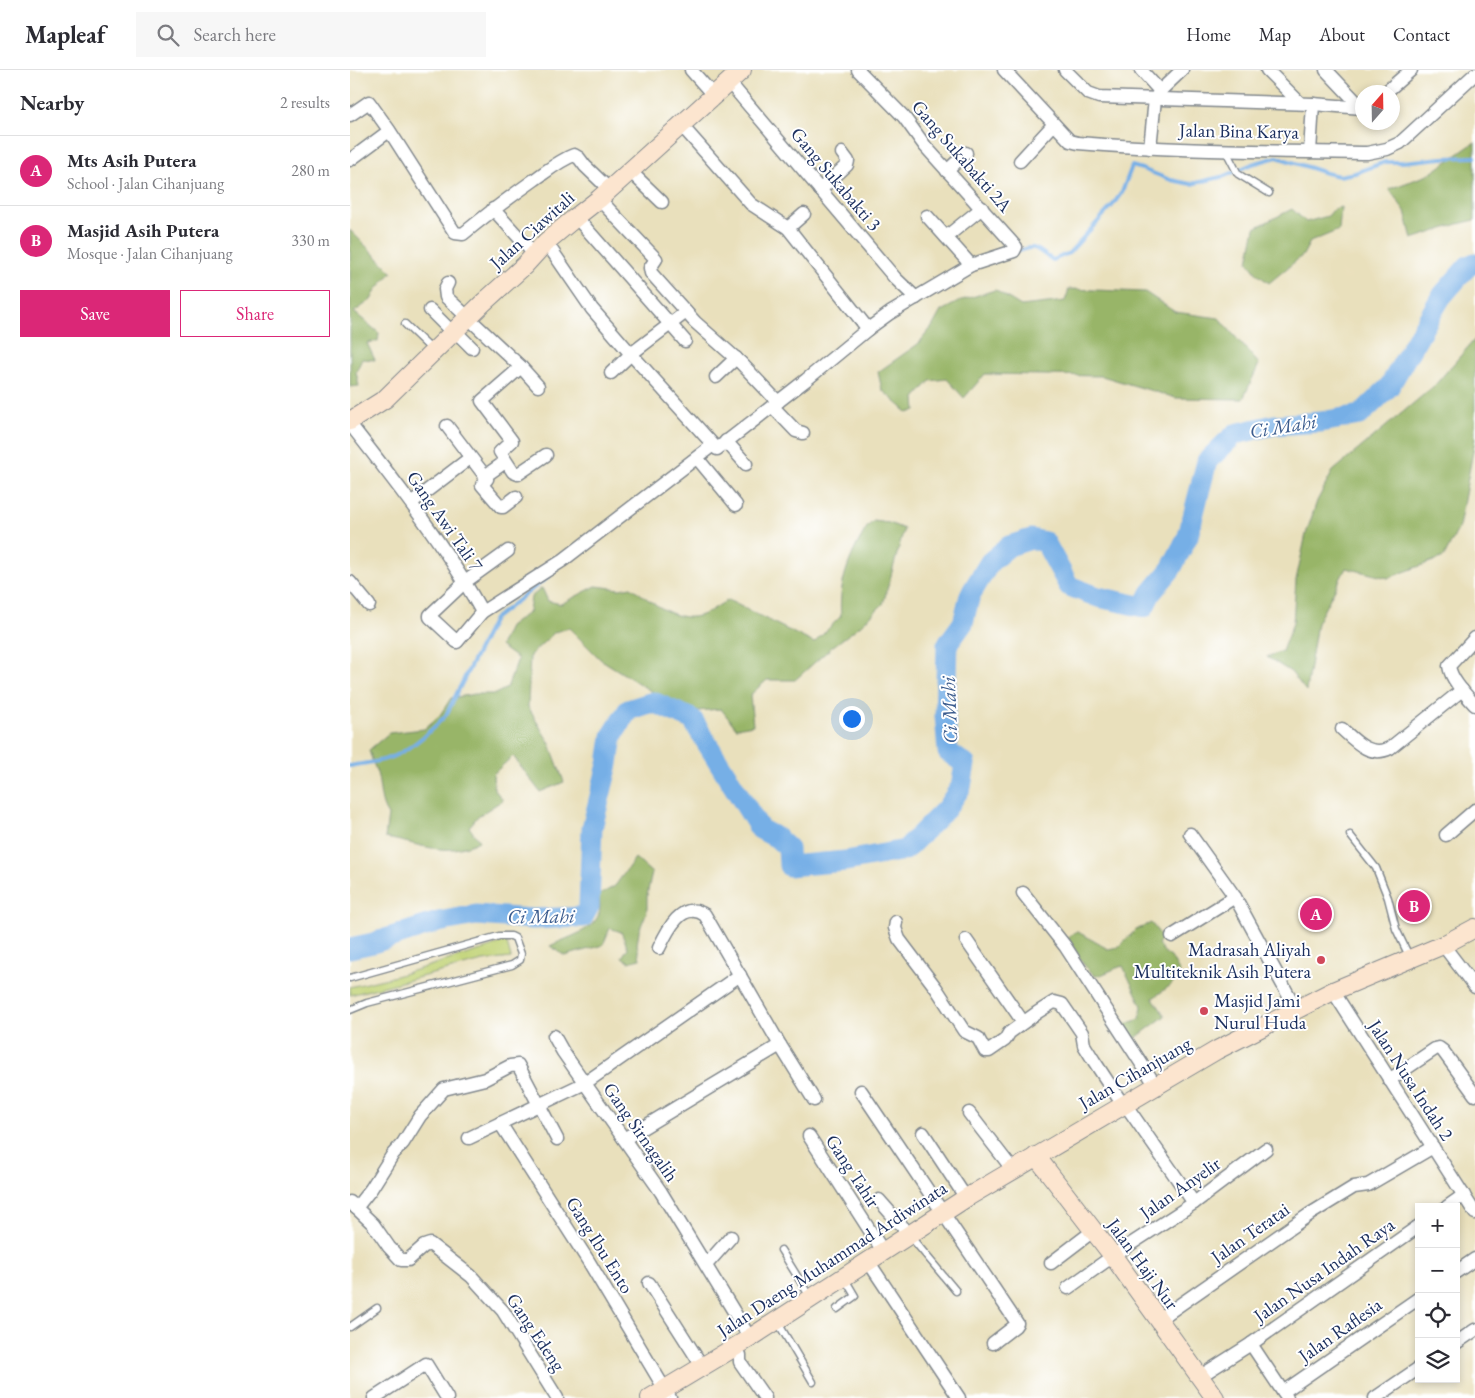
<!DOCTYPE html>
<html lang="en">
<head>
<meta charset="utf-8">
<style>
	body { margin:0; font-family:"EB Garamond",serif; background:#f7f7f7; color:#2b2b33 }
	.controls { position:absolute; right:15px; bottom:15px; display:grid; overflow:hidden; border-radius:0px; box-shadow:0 2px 8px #0003 }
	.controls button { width:45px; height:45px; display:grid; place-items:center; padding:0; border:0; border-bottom:1px solid #e1e1e2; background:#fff; color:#2b2b33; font:25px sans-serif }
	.compass { position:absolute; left:1005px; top:15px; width:45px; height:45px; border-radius:50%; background:#fff; box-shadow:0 2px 8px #0003; rotate:20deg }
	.you { position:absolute; left:501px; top:648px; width:18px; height:18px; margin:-12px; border:4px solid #fff; border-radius:50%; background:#1a73e8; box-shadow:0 0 0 8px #1a73e833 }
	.badge { display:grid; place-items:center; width:32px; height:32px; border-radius:50%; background:#db2777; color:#fff; font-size:16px; font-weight:700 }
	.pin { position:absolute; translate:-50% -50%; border:2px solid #fff; box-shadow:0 1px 5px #0006 }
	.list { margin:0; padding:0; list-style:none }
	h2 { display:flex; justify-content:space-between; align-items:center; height:65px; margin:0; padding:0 20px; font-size:21px }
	h2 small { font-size:16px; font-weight:400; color:#7c7c81 }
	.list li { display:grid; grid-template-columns:32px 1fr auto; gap:15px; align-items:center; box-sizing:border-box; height:70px; padding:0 20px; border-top:1px solid #e1e1e2 }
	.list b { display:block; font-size:19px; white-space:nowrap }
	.list p { margin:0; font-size:16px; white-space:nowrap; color:#7c7c81 }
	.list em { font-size:16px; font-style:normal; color:#7c7c81 }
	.actions { display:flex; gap:10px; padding:15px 20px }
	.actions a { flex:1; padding:11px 0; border:1px solid #db2777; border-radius:0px; text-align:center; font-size:18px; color:#db2777 }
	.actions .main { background:#db2777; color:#fff }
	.icon { flex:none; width:28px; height:28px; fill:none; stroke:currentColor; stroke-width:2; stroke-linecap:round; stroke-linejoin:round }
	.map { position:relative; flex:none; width:1125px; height:1328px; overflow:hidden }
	header { display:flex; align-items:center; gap:30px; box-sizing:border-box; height:70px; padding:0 25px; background:#fff; border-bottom:1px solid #e1e1e2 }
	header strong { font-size:24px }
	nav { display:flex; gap:28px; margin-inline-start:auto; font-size:18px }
	.search { width:350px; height:45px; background:#f7f7f7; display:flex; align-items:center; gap:12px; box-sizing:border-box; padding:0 18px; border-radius:0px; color:#7c7c81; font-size:19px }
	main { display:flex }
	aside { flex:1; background:#fff }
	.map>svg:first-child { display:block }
	.green { fill:#c1d376; stroke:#6e816a }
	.forest { fill:#98b567; stroke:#5a7262 }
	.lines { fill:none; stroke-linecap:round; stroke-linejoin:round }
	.stream { stroke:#76afe6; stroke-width:4 }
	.river { stroke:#76afe6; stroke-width:21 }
	.lane-casing { stroke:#82888d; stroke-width:9 }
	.street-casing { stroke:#82888d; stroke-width:15 }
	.secondary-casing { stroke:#82888d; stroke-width:20 }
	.lane { stroke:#fff; stroke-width:6 }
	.street { stroke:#fff; stroke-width:12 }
	.secondary { stroke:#fce5cf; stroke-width:18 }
	.poi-dot { fill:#d1495b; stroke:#fff; stroke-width:2 }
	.labels { text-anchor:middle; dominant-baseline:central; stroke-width:4; stroke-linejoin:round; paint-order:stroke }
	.street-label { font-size:19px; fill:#1b2f5e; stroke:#fff }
	.poi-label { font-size:19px; fill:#1b2f5e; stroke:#fff; text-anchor:end }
	.water-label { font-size:20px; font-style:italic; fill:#3b5c8e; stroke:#fff }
</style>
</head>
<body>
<header>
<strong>Mapleaf</strong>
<div class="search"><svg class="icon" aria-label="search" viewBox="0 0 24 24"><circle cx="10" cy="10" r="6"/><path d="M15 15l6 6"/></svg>Search here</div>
<nav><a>Home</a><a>Map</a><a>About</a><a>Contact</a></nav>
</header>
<main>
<aside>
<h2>Nearby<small>2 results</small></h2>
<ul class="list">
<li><span class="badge">A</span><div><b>Mts Asih Putera</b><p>School · Jalan Cihanjuang</p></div><em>280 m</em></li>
<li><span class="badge">B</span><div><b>Masjid Asih Putera</b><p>Mosque · Jalan Cihanjuang</p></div><em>330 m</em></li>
</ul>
<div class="actions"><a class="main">Save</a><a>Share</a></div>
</aside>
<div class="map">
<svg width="1125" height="1328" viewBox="0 0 1125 1328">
	<rect width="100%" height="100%" fill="#fff"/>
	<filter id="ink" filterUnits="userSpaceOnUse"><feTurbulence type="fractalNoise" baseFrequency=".02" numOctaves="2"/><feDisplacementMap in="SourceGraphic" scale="10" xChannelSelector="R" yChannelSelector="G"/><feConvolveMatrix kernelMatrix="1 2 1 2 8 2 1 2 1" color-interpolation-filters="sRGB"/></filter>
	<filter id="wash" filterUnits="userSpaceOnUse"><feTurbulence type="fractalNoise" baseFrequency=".0096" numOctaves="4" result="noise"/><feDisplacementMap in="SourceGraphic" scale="20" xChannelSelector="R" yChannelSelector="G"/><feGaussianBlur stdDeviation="1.12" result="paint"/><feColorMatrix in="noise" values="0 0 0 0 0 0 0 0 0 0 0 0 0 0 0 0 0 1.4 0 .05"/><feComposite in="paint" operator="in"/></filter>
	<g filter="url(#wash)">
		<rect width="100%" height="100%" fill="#e9e0bc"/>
		<polygon class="green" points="156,870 161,888 133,891 0,925 0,917 46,906 141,877"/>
		<g class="forest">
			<polygon points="1125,72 1125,150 1108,154 1062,169 1055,141 1039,119 1078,105"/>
			<polygon points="991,137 989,160 960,172 953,185 919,213 907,204 898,192 905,158 942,139 956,152 978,146 984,139"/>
			<polygon points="0,160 42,202 26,220 21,230 4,242 29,263 28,271 17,273 25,290 12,289 6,302 9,316 0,317"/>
			<polygon points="719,219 795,222 825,242 869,248 909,294 893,329 826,328 752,306 635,304 614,328 597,309 580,311 565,328 566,340 558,343 532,320 528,302 568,274 582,257 591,241 612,230 645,220 671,236 715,231"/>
			<polygon points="1125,269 1125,370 1109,457 1094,487 1038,508 996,498 967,553 956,621 941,602 917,587 932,581 943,553 946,510 956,464 967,431 983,401 1085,315"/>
			<path d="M524 451 539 453 554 459 533 534 511 555 482 577 445 610H417L400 625 403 655 386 658 371 639 334 642 250 589 219 558 205 562 180 585 178 637 200 674 214 712 190 722 163 686 143 704 144 719 153 730 128 746 119 757 129 771C96 789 69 773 35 768L38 745C29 733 31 717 27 703 24 695 21 688 19 680L39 663 74 659 90 645 101 628 125 624H145L157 618 168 589 150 576 159 557 179 542 181 527 192 518 198 531 211 534 246 516 270 519 281 517C301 531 328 556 354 544 363 540 370 534 378 530L464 573 491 546C488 519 497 493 510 469 515 461 516 456 524 451Z"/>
			<path d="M285 788 302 803 297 825V841L289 861 287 875 290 889 279 892 272 887 278 878 271 862 260 858 253 875 215 886 200 876C215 868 242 862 249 844 251 838 249 831 249 825L265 816Z"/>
			<path d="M801 853 813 868 808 874 815 883 821 887 830 903 821 915 803 928 815 946 783 970 771 956 790 949 792 936 773 896C764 898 752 906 745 906L734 895 718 868 723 863 728 862 758 879 768 877 786 860Z"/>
		</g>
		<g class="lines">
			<g class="stream">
				<path d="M667 182C689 173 685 180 703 190L719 183 762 136 772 122 782 96 792 99 821 110 841 114 875 106 902 94 927 87 976 103 989 106 1005 103 1035 92H1052L1092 88 1125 87"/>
				<path d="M0 696C13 693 27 693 39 688 61 680 80 662 96 645L144 549 199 506"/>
			</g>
			<polyline class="river" points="0,878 23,873 88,852 126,845 183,849 233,847 239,836 242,758 258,694 262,666 278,640 303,632 342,649 410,759 427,768 438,778 439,796 496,791 555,780 596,739 611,717 615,694 598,682 595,646 597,575 613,553 620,525 640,492 659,476 681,469 695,472 719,516 748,527 794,537 801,523 821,499 838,466 857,391 885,364 924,355 971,352 1010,345 1039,317 1091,227 1118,196 1125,193"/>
		</g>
	</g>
	<g filter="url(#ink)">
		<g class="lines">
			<defs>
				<g id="lane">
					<polyline points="876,81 888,104 919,123"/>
					<polyline points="55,254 82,280"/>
					<polyline points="1000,765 1026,798 1038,828 1046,859 1060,888"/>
					<polyline points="0,908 149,866 161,866 165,868 171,884 170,890 162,895 17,933 0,940"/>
					<polyline points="560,1166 606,1221"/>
					<polyline points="431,1180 460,1227"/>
					<polyline points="487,1239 505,1226 495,1209"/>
					<polyline points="427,1251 463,1312"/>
					<polyline points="0,1257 27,1238"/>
				</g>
				<g id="street">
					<polyline points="341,0 364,26"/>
					<path d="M654 0 720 71 728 73C824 81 921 81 1017 83L1037 79 1050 73 1125 4"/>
					<polyline points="715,0 738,23 749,27 963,34 1012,38"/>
					<polyline points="791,0 810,21"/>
					<polyline points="917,0 950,33"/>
					<polyline points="976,0 1012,38"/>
					<polyline points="379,12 545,208 566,228"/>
					<polyline points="1036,22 1061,0"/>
					<path d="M0 45 19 32 39 60 105 163 113 164C136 145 160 127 184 110 197 101 210 90 224 85L229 88 235 96 260 120"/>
					<polyline points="332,56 401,134 438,158 518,259"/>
					<polyline points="800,78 805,29 810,21 832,0"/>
					<polyline points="960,82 963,34"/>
					<polyline points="0,90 35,64"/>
					<polyline points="670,91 704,54"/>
					<polyline points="280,101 312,132"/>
					<polyline points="597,101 616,83"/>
					<polyline points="470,120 497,95 498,91 492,83"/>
					<polyline points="249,129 306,189 300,198 301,203 345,252 390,292 428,332"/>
					<polyline points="143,139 185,185"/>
					<polyline points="577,146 621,195"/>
					<polyline points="226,147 335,271"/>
					<polyline points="438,158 454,144"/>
					<polyline points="596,167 632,138"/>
					<polyline points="196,172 242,239 281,284 367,379 456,310 518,259 540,243 621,195 664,181 666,177 575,76 554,47 508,0"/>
					<polyline points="98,213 95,219 96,227 171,297 188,316"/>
					<polyline points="80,240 102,262"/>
					<polyline points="104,260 122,278"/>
					<polyline points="171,297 132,331 162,371 150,382 163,402 168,404 196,385"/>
					<polyline points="261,303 281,284 336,242"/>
					<polyline points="366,307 386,288"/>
					<polyline points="423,337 446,361 453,363"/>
					<path d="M0 354C47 414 95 475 132 542L107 572 80 547V545L115 512 158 481"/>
					<polyline points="97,356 135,406"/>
					<polyline points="376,371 396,394"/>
					<polyline points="347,388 386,435"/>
					<polyline points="155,392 135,406 137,409 132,415 151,437 153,437 166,427"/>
					<polyline points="61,433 120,388"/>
					<polyline points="0,512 19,535"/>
					<polyline points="132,542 212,491 363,375"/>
					<path d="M1125 568 1099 596C1101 610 1116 625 1125 635"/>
					<path d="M992 659C1006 672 1021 688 1040 678L1112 620"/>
					<polyline points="840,764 885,827 946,939"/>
					<polyline points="1096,765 1125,740"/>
					<polyline points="673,823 715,876 806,1016"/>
					<polyline points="546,852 545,858 549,869 586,918 614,961 628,968 635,981 639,981 655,970 659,963 688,942 704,932 712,934 732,963 734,975 744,991 773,1035"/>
					<polyline points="822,866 885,827"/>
					<polyline points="616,870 673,952"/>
					<polyline points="1093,875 1125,917"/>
					<path d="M309 878C317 861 332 829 355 845L430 975 464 1030"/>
					<polyline points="983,921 1125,1143"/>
					<polyline points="204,966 213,982 311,1122 400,1268"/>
					<polyline points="1039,1010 1085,979 1089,978 1093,981 1125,1025"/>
					<polyline points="511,1021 667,1253 665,1256 643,1273"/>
					<polyline points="775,1034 844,1133"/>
					<polyline points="619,1043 663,1100"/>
					<polyline points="150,1053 239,1192 320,1328"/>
					<polyline points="573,1063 616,1128"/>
					<polyline points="459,1066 533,1181"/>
					<polyline points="119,1068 235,1013 390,905"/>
					<polyline points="274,1069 430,975"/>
					<polyline points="529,1130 559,1164"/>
					<polyline points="0,1132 23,1154 39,1177 51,1190 58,1190 74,1176 80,1174 121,1206 153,1241 207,1328"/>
					<polyline points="1097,1137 1114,1125"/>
					<polyline points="6,1138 21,1119 43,1084 53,1073 70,1046 94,1019 135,1009 160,996 168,995 207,1069"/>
					<polyline points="518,1191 609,1328"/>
					<polyline points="701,1193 743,1161"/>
					<polyline points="356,1195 381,1167"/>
					<polyline points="1106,1202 1125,1189"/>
					<polyline points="299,1213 352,1296"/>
					<polyline points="718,1218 770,1181 844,1133 916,1079"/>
					<polyline points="808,1250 960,1144 1004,1117 1018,1115 1083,1077"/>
					<polyline points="1106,1273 1125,1260"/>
					<polyline points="901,1274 937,1328"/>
					<polyline points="384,1277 390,1285 390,1292 415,1328"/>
					<polyline points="849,1307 901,1274 1069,1156"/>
					<polyline points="933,1322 1069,1228"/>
					<polyline points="24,1328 76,1294 97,1328"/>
					<polyline points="1025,1328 1069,1298"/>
				</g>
				<g id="secondary">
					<polyline points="0,351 35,329 133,233 175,195 196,172 226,147 249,129 392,0"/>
					<polyline points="686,1086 763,1186 865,1328"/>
					<polyline points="300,1328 400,1268 616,1128 867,980 983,921 1093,875 1125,858"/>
				</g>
			</defs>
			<use href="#lane" class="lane-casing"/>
			<use href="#street" class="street-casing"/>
			<use href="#secondary" class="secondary-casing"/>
			<use href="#lane" class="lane"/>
			<use href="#street" class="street"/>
			<use href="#secondary" class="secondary"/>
		</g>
	</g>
	<g class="poi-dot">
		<circle cx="971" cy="890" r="5"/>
		<circle cx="854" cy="941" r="5"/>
	</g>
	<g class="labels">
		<g class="street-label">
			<text transform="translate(889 61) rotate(1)">Jalan Bina Karya</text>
			<text transform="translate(612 86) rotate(49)">Gang Sukabakti 2A</text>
			<text transform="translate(486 109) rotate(50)">Gang Sukabakti 3</text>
			<text transform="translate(182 160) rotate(-42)">Jalan Ciawitali</text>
			<text transform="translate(95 451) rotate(55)">Gang Awi Tali 7</text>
			<text transform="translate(785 1003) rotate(-30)">Jalan Cihanjuang</text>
			<text transform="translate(1061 1010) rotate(57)">Jalan Nusa Indah 2</text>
			<text transform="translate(291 1062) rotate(55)">Gang Sirnagalih</text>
			<text transform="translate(503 1101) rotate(57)">Gang Tahir</text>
			<text transform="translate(830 1118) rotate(-35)">Jalan Anyelir</text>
			<text transform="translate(900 1163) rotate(-35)">Jalan Teratai</text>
			<text transform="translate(250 1175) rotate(58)">Gang Ibu Ento</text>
			<text transform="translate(482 1189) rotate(-33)">Jalan Daeng Muhammad Ardiwinata</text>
			<text transform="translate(793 1194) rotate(54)">Jalan Haji Nur</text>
			<text transform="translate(974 1200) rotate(-35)">Jalan Nusa Indah Raya</text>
			<text transform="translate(990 1260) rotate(-35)">Jalan Raflesia</text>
			<text transform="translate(186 1262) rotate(56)">Gang Edeng</text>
		</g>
		<g class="poi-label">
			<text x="961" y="879">Madrasah Aliyah<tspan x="961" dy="22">Multiteknik Asih Putera</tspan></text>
			<text x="864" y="930" text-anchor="start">Masjid Jami<tspan x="864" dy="22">Nurul Huda</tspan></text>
		</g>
		<g class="water-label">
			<text transform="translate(933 356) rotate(-9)">Ci Mahi</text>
			<text transform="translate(599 640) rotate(-92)">Ci Mahi</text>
			<text transform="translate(191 846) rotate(-1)">Ci Mahi</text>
		</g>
	</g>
</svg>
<div class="controls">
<button>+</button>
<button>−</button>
<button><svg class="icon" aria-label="locate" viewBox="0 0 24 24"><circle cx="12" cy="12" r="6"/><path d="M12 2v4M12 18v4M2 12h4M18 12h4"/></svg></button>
<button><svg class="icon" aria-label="layers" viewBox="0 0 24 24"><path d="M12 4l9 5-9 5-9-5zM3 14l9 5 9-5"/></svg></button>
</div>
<svg class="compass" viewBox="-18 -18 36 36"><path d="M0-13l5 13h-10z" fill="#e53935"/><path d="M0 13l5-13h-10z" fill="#7c7c81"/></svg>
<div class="you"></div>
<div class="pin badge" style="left:966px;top:844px">A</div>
<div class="pin badge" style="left:1064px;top:836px">B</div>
</div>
</main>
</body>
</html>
